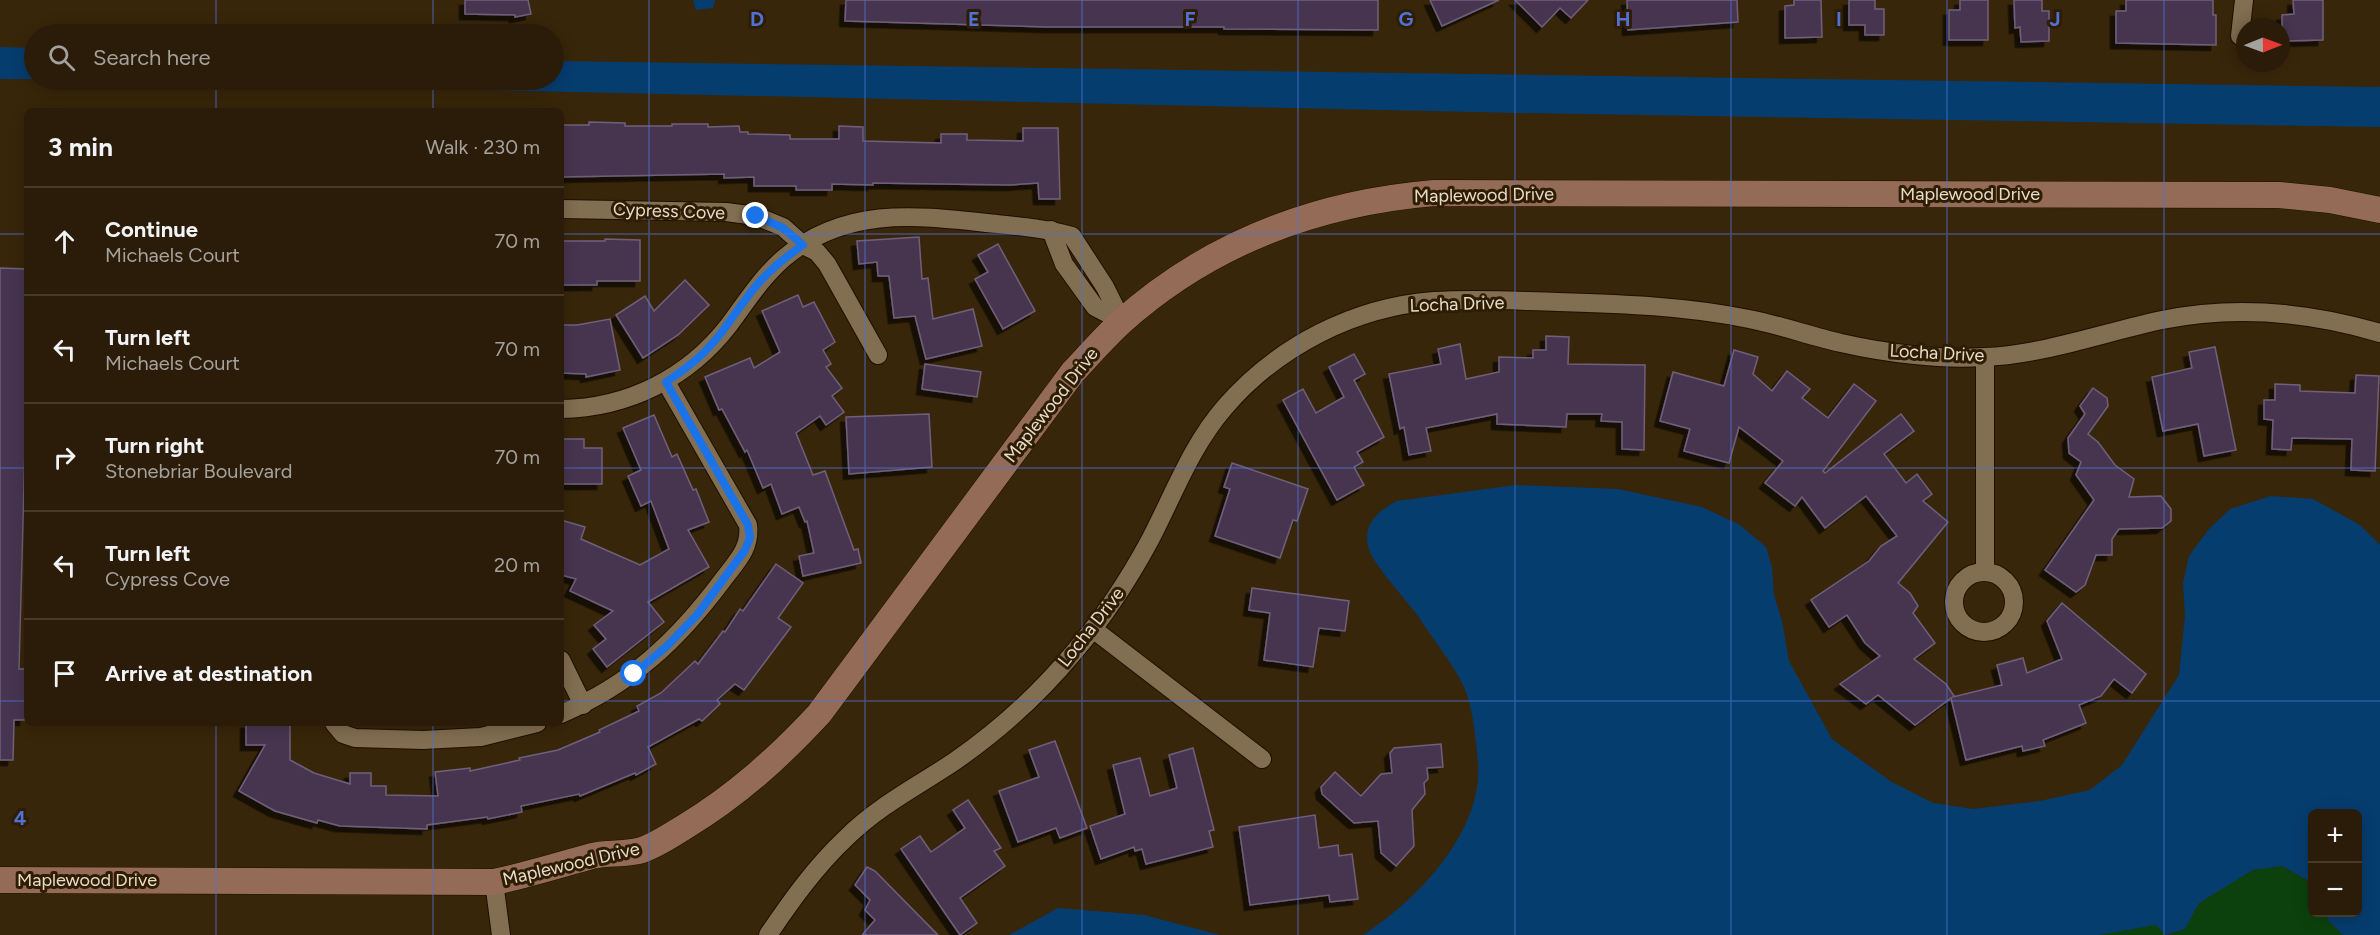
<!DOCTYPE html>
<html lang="en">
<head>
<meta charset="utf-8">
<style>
	body { margin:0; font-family:Figtree,sans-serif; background:#322512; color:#f1f3f6 }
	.controls { position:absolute; right:18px; bottom:18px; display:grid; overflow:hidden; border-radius:9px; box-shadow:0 3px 15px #0003 }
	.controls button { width:54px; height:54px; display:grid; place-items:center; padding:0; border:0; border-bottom:2px solid #463a29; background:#2a1c08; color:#f1f3f6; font:30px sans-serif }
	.compass { position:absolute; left:2236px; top:18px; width:54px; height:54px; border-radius:50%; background:#2a1c08; box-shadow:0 3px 15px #0003; rotate:89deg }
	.stop { position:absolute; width:18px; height:18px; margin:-14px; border:4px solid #1a73e8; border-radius:50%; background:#fff }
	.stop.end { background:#1a73e8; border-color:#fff; box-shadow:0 2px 6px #0008 }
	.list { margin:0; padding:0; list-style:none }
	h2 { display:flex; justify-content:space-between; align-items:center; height:78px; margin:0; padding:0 24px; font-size:26px }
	h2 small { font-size:20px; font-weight:400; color:#a5a19c }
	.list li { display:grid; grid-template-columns:39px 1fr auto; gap:18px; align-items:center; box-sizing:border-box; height:108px; padding:0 24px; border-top:2px solid #463a29 }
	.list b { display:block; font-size:22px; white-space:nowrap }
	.list p { margin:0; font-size:20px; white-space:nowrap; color:#a5a19c }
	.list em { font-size:20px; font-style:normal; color:#a5a19c }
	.icon { flex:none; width:33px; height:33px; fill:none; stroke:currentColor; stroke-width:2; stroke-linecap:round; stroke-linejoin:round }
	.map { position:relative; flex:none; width:2380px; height:935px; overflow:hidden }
	.search { position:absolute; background:#2a1c08; box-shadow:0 3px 15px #0003; left:24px; top:24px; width:540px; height:66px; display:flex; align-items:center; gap:15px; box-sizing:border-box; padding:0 21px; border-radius:33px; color:#a5a19c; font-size:22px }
	.panel { position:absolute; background:#2a1c08; box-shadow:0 3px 15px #0003; left:24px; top:108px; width:540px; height:618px; border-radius:9px }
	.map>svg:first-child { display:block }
	.green { fill:#0c410e }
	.water { fill:#063d6f }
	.building { fill:#463650; stroke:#705f7c; stroke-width:1.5; filter:url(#shadow) }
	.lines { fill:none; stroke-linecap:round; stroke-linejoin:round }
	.street-casing { stroke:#1d1000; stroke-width:20 }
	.secondary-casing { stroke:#1d1000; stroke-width:27 }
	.street { stroke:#826e51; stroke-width:18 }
	.secondary { stroke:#936b56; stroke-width:26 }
	.route { stroke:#1a73e8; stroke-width:8 }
	.grid { fill:none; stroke:#5072d5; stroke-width:1.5; stroke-opacity:0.55 }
	.labels { text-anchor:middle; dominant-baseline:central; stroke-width:6; stroke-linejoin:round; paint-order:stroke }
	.street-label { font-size:18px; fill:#e7dccc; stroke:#2e1d02 }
	.grid-label { font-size:20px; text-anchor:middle; font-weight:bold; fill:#5072d5; stroke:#2e1d02; stroke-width:6; stroke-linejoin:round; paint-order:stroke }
</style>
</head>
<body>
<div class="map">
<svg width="2380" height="935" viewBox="0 0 2380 935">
	<defs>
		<filter id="shadow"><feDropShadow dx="-5.5" dy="5.5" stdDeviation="0" flood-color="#0009"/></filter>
	</defs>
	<rect width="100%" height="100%" fill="#38260a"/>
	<g class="green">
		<path d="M2282 866C2310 882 2312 879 2312 912L2324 913 2328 920 2343 935H2169L2185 929 2199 903 2253 870Z"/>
		<polygon points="2156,925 2166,935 2098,935 2102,933"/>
	</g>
	<g class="water">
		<polygon points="693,0 715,0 713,8 696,10"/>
		<polygon points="0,47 34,48 34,79 0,79"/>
		<polygon points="554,61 2380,87 2380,127 1519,113 41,80 554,80"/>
		<path d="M1516 485 1618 489 1702 507 1740 525 1766 547 1772 567 1774 595 1782 621 1789 661 1832 739 1890 781 1933 803 1973 809 2040 801 2090 790 2122 765 2179 675 2185 615 2183 583 2189 556 2209 529 2230 509 2271 496 2313 499 2360 525 2380 545V935H2343L2328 920 2324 913 2358 912V814H2312V890L2307 880 2282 866 2253 870 2199 903 2185 929 2166 935 2156 925 2098 935H1363C1413 903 1473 842 1478 779 1479 767 1477 754 1476 743 1474 725 1471 701 1463 685 1452 662 1432 638 1418 616 1406 599 1372 564 1368 546 1363 523 1379 511 1397 501Z"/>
		<polygon points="1058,908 1144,915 1220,935 1009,935"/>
	</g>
	<g class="building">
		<polygon points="465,0 528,0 531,14 515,17 515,15 465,14"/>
		<polygon points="846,0 1378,0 1378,30 1224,29 1224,27 1046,27 845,21"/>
		<polygon points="1430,0 1499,0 1442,26"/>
		<polygon points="1515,0 1588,0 1571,18 1560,8 1542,27"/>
		<polygon points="1627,0 1737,0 1738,22 1628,30"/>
		<polygon points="1794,0 1821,0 1822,37 1785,38 1785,6 1794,5"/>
		<polygon points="1849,0 1875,0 1875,9 1884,9 1884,35 1865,35 1865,25 1849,25"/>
		<polygon points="1960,0 1988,0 1988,40 1949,40 1949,10 1960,10"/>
		<polygon points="2014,0 2042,0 2042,11 2049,11 2049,41 2021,42 2020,27 2015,28"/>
		<polygon points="2126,0 2213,0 2213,15 2216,15 2216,45 2116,43 2116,11 2126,11"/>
		<polygon points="2293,0 2323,0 2323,40 2282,41 2282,15 2294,14"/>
		<polygon points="589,122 625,123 625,126 672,126 672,124 708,124 708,127 739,126 740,132 748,132 748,134 790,135 790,139 839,139 839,126 863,127 863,141 941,143 941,134 967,134 967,140 1023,141 1023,128 1058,128 1060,199 1039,199 1038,183 1010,185 873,183 873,185 832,184 832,190 796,190 796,186 754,186 754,177 724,178 724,174 561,177 561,125 589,125"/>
		<polygon points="919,237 922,279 928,278 933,319 973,309 982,346 926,359 915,316 894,318 889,276 878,276 877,262 859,264 857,241"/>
		<polygon points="605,239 640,240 640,281 597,281 597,285 562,285 563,241 605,241"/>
		<polygon points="998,244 1035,311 1003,329 975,279 988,272 978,255"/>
		<polygon points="0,268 27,269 27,375 19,669 27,669 25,720 14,720 13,760 0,760"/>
		<polygon points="685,280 709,305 678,335 643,358 616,315 645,296 654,311"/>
		<polygon points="798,295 803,307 814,302 835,342 823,350 831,364 826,367 842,388 832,396 844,412 826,425 820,416 796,433 813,475 825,471 854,550 858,549 861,563 803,576 799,556 814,553 807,521 805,522 799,507 782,514 771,484 763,488 747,450 745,452 722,409 719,410 705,377 750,358 754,368 780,352 762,311"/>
		<polygon points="610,319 620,370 586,377 586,374 561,373 561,325 577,325"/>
		<polygon points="1546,336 1569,337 1568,364 1645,365 1644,450 1622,449 1622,422 1601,421 1602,414 1567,414 1566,427 1497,424 1497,414 1426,428 1431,451 1409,455 1404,427 1400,429 1389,374 1441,364 1438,349 1460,344 1466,379 1499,372 1499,357 1533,358 1533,350 1546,350"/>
		<polygon points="2215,347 2236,450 2204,456 2198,424 2163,431 2152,377 2192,368 2189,352"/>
		<polygon points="1734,350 1758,357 1753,374 1772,391 1787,371 1810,389 1802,398 1828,418 1854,384 1876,401 1823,471 1825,473 1901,414 1914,431 1884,454 1906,483 1917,474 1932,494 1923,501 1948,522 1898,583 1910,593 1918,606 1913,613 1935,643 1914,659 1946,684 1954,696 1953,697 2002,685 1997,665 2023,658 2027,673 2062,659 2047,621 2062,603 2146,674 2132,693 2114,679 2101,696 2079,705 2086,723 2043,740 2045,746 2023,751 2022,746 1966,760 1951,698 1915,725 1878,695 1866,704 1840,684 1880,656 1865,643 1847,615 1829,627 1811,600 1869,561 1881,546 1897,536 1866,496 1825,528 1802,497 1795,506 1765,483 1783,461 1739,427 1729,463 1684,451 1690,429 1660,421 1673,372 1724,386"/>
		<polygon points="1354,354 1365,374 1354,380 1384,437 1357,452 1363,462 1354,467 1364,485 1337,500 1283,400 1303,389 1316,413 1344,397 1329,367"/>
		<polygon points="925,364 981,372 977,397 922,389"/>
		<polygon points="2356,375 2379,376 2375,471 2351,470 2352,439 2292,438 2291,450 2272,449 2273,420 2264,419 2264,400 2275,400 2275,384 2300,385 2300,391 2355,393"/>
		<polygon points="2093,388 2107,398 2108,406 2088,434 2098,442 2115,465 2134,479 2129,497 2161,496 2171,509 2171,521 2162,528 2119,529 2112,539 2112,555 2096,555 2085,585 2076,592 2045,570 2094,500 2076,475 2081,462 2069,453 2068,438 2085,414 2080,406"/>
		<polygon points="929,414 932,467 849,474 846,417"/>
		<polygon points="654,415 672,457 677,454 693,490 696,489 709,522 688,530 709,567 648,602 664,622 607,667 593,649 606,639 594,625 613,611 570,591 576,579 561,575 561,520 585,527 581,539 640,565 669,549 651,501 641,506 628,476 641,470 623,428"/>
		<polygon points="562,439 584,439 584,448 602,448 602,484 562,484"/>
		<polygon points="1232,463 1308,489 1297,521 1293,520 1280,558 1215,536 1230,489 1224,487"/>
		<polygon points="776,564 803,583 778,618 791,627 744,690 735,684 717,700 720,704 702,721 699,719 648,747 656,764 636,775 635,773 580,796 579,794 521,806 522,812 488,819 487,817 427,825 427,829 340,826 318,820 317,823 275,811 239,791 265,745 246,745 246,723 290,725 290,760 314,773 350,784 350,773 371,773 371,786 386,786 386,795 438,796 435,772 470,768 470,771 520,760 519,758 558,750 600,732 599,730 639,711 637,706 661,693 695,661 698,664 723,631 725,632 740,609 743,611"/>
		<polygon points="1252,588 1349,601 1345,631 1319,628 1313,667 1264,660 1270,613 1249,610"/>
		<polygon points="1055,741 1087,828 1060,838 1056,828 1018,842 999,791 1039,777 1029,750"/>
		<polygon points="1441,744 1443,767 1427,768 1428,779 1424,783 1425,794 1412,810 1414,846 1396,866 1381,853 1378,821 1354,823 1322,794 1321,787 1335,772 1361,796 1381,774 1392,773 1390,753 1394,748"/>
		<polygon points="1193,748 1214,830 1209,831 1213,847 1146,864 1142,849 1135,851 1134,847 1101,859 1090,826 1125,814 1113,765 1140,758 1150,796 1177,788 1169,755"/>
		<polygon points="968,800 1001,848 994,851 1005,866 960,898 977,923 960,935 901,849 920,836 931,852 965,828 953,810"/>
		<polygon points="1315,815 1319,848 1338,845 1339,856 1352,854 1358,899 1330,902 1329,895 1250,905 1239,827"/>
		<polygon points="867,867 875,871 938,935 862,935 875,920 865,910 870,900 855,885"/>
	</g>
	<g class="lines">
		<defs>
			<g id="street">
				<polyline points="2240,36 2244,0"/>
				<polyline points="561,209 726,212 756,216 783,227 803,245 817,252 827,264 878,355"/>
				<polyline points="1051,230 1064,264 1095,307 1122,321"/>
				<path d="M561 409C628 408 688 378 729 325 747 301 761 278 784 258 845 207 913 215 987 223 1016 226 1044 228 1072 236L1105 287 1122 321"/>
				<polyline points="1985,572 1985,358"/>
				<circle cx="1984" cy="602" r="30"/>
				<polyline points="1093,629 1262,759"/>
				<polyline points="561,660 583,705"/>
				<path d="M561 714C631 684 677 641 722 581 736 562 751 549 748 525L666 382"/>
				<polyline points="334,723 343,734 355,738 423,740 481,737 537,723"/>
				<polyline points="494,882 501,935"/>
				<path d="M768 935C791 901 816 866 846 838 878 806 918 786 955 761 1000 730 1041 692 1075 651 1104 617 1129 579 1150 540 1174 494 1191 446 1225 407 1278 346 1354 307 1434 301 1475 298 1517 301 1558 302 1623 304 1685 306 1749 319 1780 325 1810 336 1841 343 1885 353 1940 360 1984 357 2043 355 2105 332 2162 320 2236 305 2309 312 2380 333"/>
			</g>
			<path id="secondary" d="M0 880 494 882C527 875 559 865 592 856 608 852 626 855 642 850 657 845 673 834 686 826 737 795 778 758 819 714L1073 372C1089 355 1104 338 1120 323 1209 243 1316 203 1434 193L2279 195 2330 200 2380 210"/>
		</defs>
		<use href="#street" class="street-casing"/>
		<use href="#secondary" class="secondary-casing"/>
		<use href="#street" class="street"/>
		<use href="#secondary" class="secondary"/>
	</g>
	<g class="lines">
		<path class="route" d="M634 674 667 646 697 615 745 550 750 538 748 525 666 382C681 372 697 361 709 347 724 332 733 315 746 299 761 277 781 260 803 245L783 228 756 216"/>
	</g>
	<path class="grid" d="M216 0V34M433 0V34M649 0V935M865 0V935M1082 0V935M1298 0V935M1515 0V935M1731 0V935M1947 0V935M2164 0V935M216 80V111M433 80V111M0 234H27M561 234H2380M0 468H27M561 468H2380M0 701H27M561 701H2380M216 723V935M433 723V935"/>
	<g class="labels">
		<g class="street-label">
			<text x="1970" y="194">Maplewood Drive</text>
			<text transform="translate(1484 195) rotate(-1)">Maplewood Drive</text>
			<text transform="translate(669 211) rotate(2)">Cypress Cove</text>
			<text transform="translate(1457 304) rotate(-2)">Locha Drive</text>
			<text transform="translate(1937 353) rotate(3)">Locha Drive</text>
			<text transform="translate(1051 405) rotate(-52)">Maplewood Drive</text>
			<text transform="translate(1091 627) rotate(-52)">Locha Drive</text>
			<text transform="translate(571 864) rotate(-13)">Maplewood Drive</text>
			<text x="87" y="880">Maplewood Drive</text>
		</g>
	</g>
	<g class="grid-label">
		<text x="757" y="26">D</text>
		<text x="974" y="26">E</text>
		<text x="1190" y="26">F</text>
		<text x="1406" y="26">G</text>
		<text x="1623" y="26">H</text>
		<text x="1839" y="26">I</text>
		<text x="2055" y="26">J</text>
		<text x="20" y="825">4</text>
	</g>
</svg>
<div class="controls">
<button>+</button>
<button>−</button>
</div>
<svg class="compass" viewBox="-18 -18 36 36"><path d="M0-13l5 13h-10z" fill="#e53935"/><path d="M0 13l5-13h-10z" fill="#a5a19c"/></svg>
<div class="stop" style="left:634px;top:674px"></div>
<div class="stop end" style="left:756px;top:216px"></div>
<div class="search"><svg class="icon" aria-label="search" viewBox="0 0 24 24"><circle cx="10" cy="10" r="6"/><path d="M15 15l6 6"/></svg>Search here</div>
<section class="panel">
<h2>3 min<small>Walk · 230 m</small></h2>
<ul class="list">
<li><svg class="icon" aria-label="ahead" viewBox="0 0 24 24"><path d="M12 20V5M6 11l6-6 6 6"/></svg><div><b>Continue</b><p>Michaels Court</p></div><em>70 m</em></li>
<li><svg class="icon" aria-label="left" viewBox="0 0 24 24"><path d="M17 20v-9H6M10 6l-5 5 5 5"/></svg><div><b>Turn left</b><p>Michaels Court</p></div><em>70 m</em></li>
<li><svg class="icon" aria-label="right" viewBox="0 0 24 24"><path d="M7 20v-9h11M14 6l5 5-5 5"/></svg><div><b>Turn right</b><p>Stonebriar Boulevard</p></div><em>70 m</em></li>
<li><svg class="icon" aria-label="left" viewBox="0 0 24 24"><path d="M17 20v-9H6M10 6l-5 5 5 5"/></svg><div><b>Turn left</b><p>Cypress Cove</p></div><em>20 m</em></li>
<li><svg class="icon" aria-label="arrive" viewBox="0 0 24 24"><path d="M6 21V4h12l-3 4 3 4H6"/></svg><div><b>Arrive at destination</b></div></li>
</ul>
</section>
</div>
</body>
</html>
